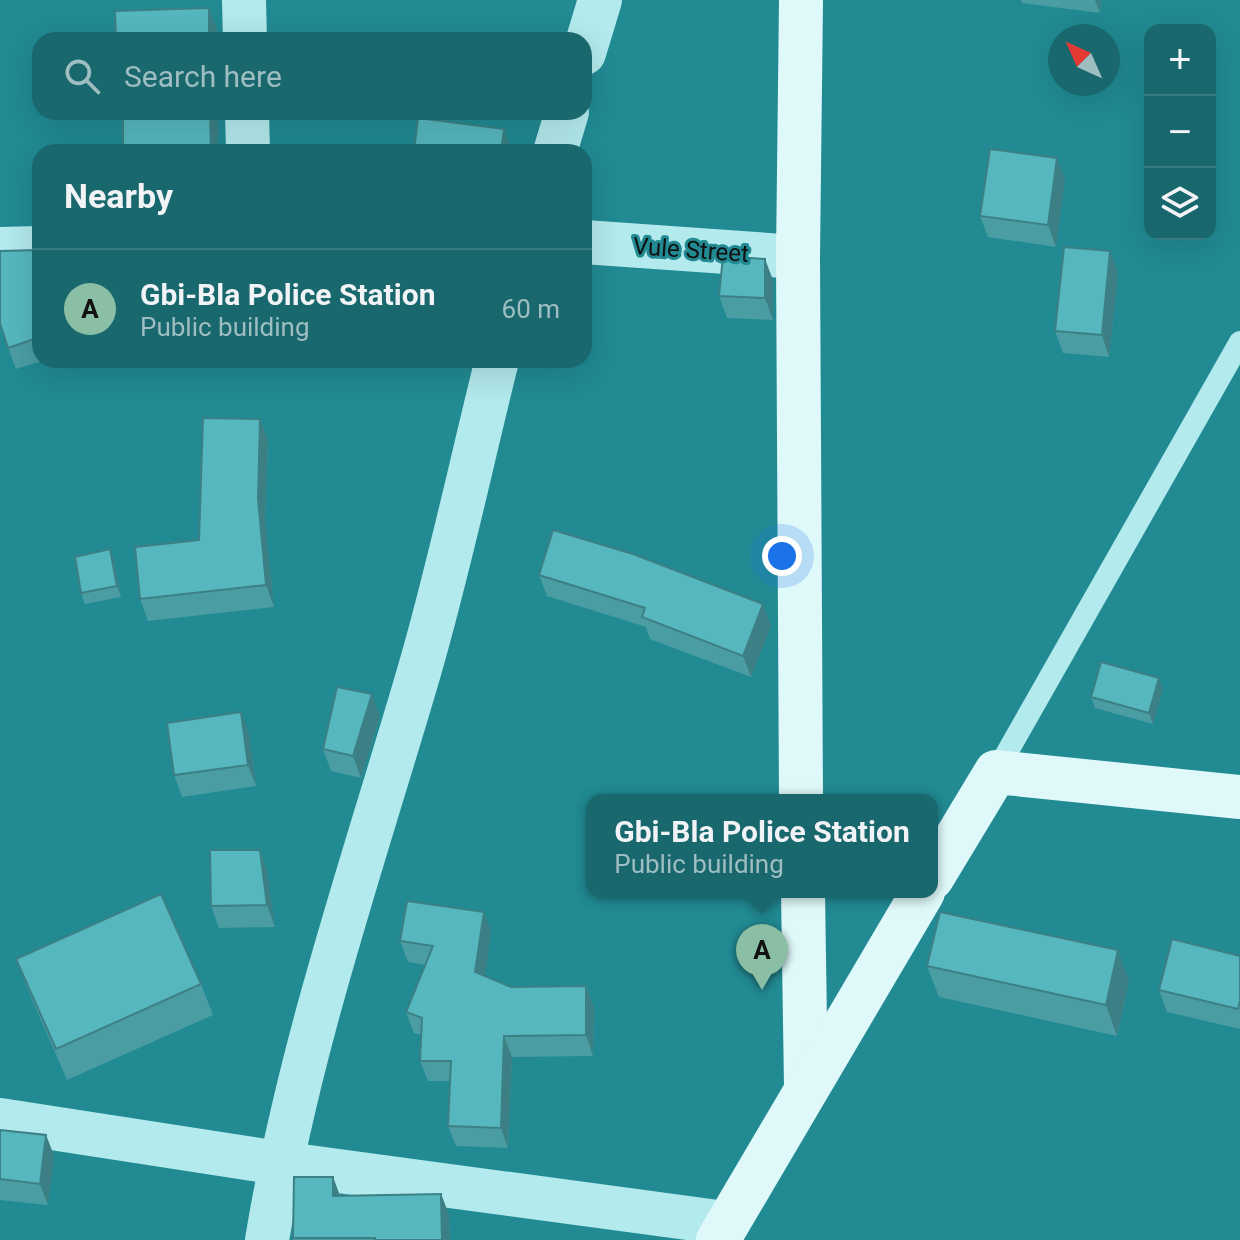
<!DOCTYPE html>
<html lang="en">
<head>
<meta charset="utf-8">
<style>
	body { margin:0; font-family:Roboto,sans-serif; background:#226e73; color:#f1f3f6 }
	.controls { position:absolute; right:24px; top:24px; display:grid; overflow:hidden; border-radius:16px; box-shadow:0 8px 32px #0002 }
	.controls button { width:72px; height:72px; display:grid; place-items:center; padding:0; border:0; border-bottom:2px solid #377b81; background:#19686e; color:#f1f3f6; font:40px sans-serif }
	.compass { position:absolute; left:1048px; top:24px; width:72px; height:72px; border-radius:50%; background:#19686e; box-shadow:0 8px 32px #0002; rotate:315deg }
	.you { position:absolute; left:782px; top:556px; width:28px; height:28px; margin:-20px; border:6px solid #fff; border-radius:50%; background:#1a73e8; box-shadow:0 0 0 12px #1a73e833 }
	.badge { display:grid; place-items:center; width:52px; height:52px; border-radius:50%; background:#8abfa5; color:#111; font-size:26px; font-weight:700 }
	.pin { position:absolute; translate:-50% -66px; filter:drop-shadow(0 2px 4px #0008) }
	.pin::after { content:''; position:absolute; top:42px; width:28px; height:24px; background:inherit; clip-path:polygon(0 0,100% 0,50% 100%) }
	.popup { position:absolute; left:586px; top:794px; width:352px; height:104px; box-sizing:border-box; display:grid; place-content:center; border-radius:16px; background:#19686e; filter:drop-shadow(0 2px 6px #0005); font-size:26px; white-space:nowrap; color:#9fbec2 }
	.popup b { font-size:30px; color:#f1f3f6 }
	.popup::after { content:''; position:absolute; left:50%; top:100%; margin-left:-16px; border:16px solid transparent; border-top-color:#19686e }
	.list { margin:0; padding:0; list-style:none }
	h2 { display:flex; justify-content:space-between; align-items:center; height:104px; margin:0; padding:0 32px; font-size:34px }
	h2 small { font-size:26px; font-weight:400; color:#9fbec2 }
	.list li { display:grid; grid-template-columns:52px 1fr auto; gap:24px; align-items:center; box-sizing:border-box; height:120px; padding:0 32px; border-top:2px solid #377b81 }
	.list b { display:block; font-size:30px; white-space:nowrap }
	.list p { margin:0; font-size:26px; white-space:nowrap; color:#9fbec2 }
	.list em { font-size:26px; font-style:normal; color:#9fbec2 }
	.icon { flex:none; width:44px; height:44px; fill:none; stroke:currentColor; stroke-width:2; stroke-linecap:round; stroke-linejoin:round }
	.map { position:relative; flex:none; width:1240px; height:1240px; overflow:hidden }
	.search { position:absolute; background:#19686e; box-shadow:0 8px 32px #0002; left:32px; top:32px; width:560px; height:88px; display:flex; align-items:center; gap:20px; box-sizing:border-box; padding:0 28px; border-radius:24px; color:#9fbec2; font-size:30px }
	.panel { position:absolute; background:#19686e; box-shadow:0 8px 32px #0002; left:32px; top:144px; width:560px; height:224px; border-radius:24px }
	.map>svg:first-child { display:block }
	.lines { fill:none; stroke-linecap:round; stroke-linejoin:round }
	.service { stroke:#b3eaed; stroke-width:22 }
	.minor { stroke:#b3eaed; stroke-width:44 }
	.secondary { stroke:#dff8fa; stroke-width:44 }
	.wall { fill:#4a9da3 }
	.shaded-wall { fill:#3c8085 }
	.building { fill:#56b7be; stroke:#3c8085; stroke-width:2 }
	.labels { text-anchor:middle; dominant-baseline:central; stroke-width:6; stroke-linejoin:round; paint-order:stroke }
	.street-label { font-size:24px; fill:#111; stroke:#218a93 }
</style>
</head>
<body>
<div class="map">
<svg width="1240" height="1240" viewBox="0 0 1240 1240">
	<rect width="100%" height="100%" fill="#218a93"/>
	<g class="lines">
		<polyline class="service" points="996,772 1240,342"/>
		<g class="minor">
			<polyline points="244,0 245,40"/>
			<polyline points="584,53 600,0"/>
			<polyline points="247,112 248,152"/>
			<polyline points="555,152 567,112"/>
			<polyline points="584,242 798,257"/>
			<polyline points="0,249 40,248"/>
			<polyline points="0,1120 279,1163 725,1223"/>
			<path d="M267 1240C299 1046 364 860 419 672 449 569 471 464 497 360"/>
		</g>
		<g class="secondary">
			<polyline points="801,0 798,257 801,800"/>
			<polyline points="932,878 996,772 1240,797"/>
			<polyline points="803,892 806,1087"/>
			<polyline points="718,1240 923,892"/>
		</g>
	</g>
	<g class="wall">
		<polygon points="1021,0 1101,0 1100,13 1022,3"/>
		<polygon points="1057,158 1065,180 1056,247 988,237 980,216"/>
		<polygon points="1110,251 1118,273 1109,357 1063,353 1055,331"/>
		<polygon points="40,254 40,360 45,360 16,369 8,348"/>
		<polygon points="773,280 773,320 727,318 719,296"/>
		<polygon points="260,419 268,441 265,521 274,607 148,621 140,599 199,540"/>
		<polygon points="114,561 121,597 85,604 81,593"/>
		<polygon points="539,575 771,626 751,677 650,639 646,627 547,596"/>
		<polygon points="1159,678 1163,689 1153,724 1095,708 1091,697"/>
		<polygon points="380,716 361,778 331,771 323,749"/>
		<polygon points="249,734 256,786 182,797 174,775"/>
		<polygon points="260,850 267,871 275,927 219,928 211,906"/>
		<polygon points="484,912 491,932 485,976 511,987 586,986 594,1007 593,1056 512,1057 508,1148 456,1146 448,1126 450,1081 428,1081 420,1061 421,1035 414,1033 406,1012 426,965 408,962 400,941"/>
		<polygon points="1240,956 1240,1029 1167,1012 1159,990"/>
		<polygon points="16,959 201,984 213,1015 67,1080 28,990"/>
		<polygon points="927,966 1129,981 1117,1036 939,997"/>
		<polygon points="0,1130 46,1135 54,1156 48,1205 0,1200"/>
		<polygon points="333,1177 340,1196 441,1194 449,1215 450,1240 293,1240 293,1238"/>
	</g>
	<g class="shaded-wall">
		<polygon points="1095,0 1101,0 1100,13"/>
		<polygon points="209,8 217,30 217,40 209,40"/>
		<polygon points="210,112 218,112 218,152 211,152"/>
		<polygon points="504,129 511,150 511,152 501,152"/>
		<polygon points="1057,158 1065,180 1056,247 1048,225"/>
		<polygon points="1110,251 1118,273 1109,357 1102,335"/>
		<polygon points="765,259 773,280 773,320 765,298"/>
		<polygon points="260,419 268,441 265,521 274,607 266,585 258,499"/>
		<polygon points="110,549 114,561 121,597 117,586"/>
		<polygon points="763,604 771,626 751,677 743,656"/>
		<polygon points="1159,678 1163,689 1153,724 1149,713"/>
		<polygon points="372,694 380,716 361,778 353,756"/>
		<polygon points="241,712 249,734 256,786 248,765"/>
		<polygon points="260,850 267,871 275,927 267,905"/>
		<polygon points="484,912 491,932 483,993 475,972"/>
		<polygon points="1118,950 1129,981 1117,1036 1106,1005"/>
		<polygon points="586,986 594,1007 593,1056 586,1035"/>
		<polygon points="504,1036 512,1057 508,1148 501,1128"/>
		<polygon points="46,1135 54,1156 48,1205 40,1184"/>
		<polygon points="333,1177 341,1199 333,1196"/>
		<polygon points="441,1194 449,1215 450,1240 442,1240"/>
	</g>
	<g class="building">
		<polygon points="209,8 209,40 116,40 115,11"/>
		<polygon points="123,112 210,112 211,152 123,152"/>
		<polygon points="418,118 504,129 501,152 414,152"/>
		<polygon points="990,149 1057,158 1048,225 980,216"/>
		<polygon points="1064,247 1110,251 1102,335 1055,331"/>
		<polygon points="38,250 40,255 40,337 8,348 0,323 0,251"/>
		<polygon points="723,256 765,259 765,298 719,296"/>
		<polygon points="203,418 260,419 258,499 266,585 140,599 135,547 199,540"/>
		<polygon points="553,530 633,554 763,604 743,656 642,617 645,608 539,575"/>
		<polygon points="110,549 117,586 81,593 75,557"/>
		<polygon points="1101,662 1159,678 1149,713 1091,697"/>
		<polygon points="337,687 372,694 353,756 323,749"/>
		<polygon points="241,712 248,765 174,775 167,723"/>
		<polygon points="210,850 260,850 267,905 211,906"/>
		<polygon points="161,894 201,984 56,1049 16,959"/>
		<polygon points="407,901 484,912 475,972 511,987 586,986 586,1035 504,1036 501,1128 448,1126 451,1061 420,1061 422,1018 406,1012 433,946 400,941"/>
		<polygon points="940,912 1118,950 1106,1005 927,966"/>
		<polygon points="1172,939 1240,956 1240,1001 1238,1009 1159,990"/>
		<polygon points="0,1130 46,1135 40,1184 0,1179"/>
		<polygon points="294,1177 333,1177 333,1196 441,1194 442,1240 375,1240 375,1238 293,1238"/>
	</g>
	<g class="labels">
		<g class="street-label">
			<text transform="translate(691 250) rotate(4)">Vule Street</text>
		</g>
	</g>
</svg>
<div class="controls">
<button>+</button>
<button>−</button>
<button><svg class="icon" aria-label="layers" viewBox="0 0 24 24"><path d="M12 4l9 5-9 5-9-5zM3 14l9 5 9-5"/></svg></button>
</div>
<svg class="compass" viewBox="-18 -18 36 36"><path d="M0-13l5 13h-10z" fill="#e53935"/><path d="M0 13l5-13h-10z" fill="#9fbec2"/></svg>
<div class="you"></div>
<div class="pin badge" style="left:762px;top:990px">A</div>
<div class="popup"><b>Gbi-Bla Police Station</b>Public building</div>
<div class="search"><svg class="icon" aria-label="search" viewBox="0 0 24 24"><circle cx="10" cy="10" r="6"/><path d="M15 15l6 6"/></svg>Search here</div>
<section class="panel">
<h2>Nearby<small></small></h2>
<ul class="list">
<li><span class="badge">A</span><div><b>Gbi-Bla Police Station</b><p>Public building</p></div><em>60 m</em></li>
</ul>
</section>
</div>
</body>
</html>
